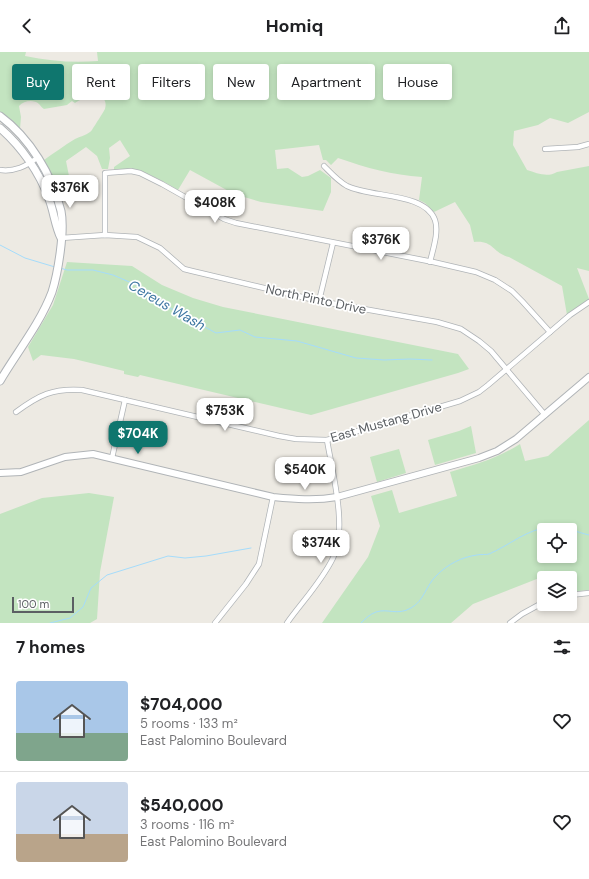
<!DOCTYPE html>
<meta charset="utf-8">
<style>
:root{--surface:#fff;--page:#f6f6f6;--text:#202124;--muted:#757577;--line:#e0e0e0;--accent:#0f766e}
body{margin:0;font-family:"DM Sans",sans-serif;background:var(--page);color:var(--text);height:100vh;display:flex;flex-direction:column;font-size:15px;white-space:nowrap}
*{box-sizing:border-box;margin:0}
p{font-size:13px;color:var(--muted)}
.icon{flex:none;width:22px;height:22px;fill:none;stroke:currentColor;stroke-width:2;stroke-linecap:round;stroke-linejoin:round}
.map{position:relative;height:571px;overflow:hidden}
.side{display:flex;flex-direction:column;background:var(--surface);flex:1}
.side>*{flex:none}
.hud{position:absolute;left:12px;top:12px;width:565px;height:36px;display:flex;gap:8px}
.buttons{position:absolute;left:537px;top:471px;display:grid;gap:8px}
.buttons a{display:grid;place-items:center;width:40px;height:40px;border-radius:4px;background:var(--surface);box-shadow:0 2px 6px #0003;font-size:20px}
.scale{position:absolute;left:12px;bottom:10px;width:62px;box-sizing:border-box;padding-left:4px;border:2px solid #5b5f63;border-top:0;font-size:11px;line-height:14px;white-space:nowrap;color:#5b5f63;-webkit-text-stroke:3px #fff;paint-order:stroke}
.price{position:absolute;translate:-50% -34px;padding:0 9px;border-radius:8px;background:#fff;color:#222;font-size:13px;line-height:26px;filter:drop-shadow(0 1px 2px #0008)}
.price::after{content:'';position:absolute;left:50%;top:24px;width:12px;height:9px;margin-left:-6px;background:inherit;clip-path:polygon(0 0,100% 0,50% 100%)}
.price.selected{background:var(--accent);color:#fff}
ul{padding:0;list-style:none}
li{display:flex;align-items:center;gap:12px;height:100px;padding:0 16px}
li+li{border-top:1px solid var(--line)}
li span{display:grid;place-items:center;flex:none;width:112px;height:80px;border-radius:4px;color:#555}
li>.icon{margin-inline-start:auto}
span .icon{width:48px;height:48px;fill:#fffc;stroke-width:1}
li b{font-size:17px}
h2{display:flex;justify-content:space-between;align-items:center;height:48px;padding:0 16px;font-size:17px}
.tag{padding:0 14px;border-radius:4px;background:var(--surface);box-shadow:0 2px 6px #0003;font-size:14px;line-height:36px}
.tag.selected{background:var(--accent);color:#fff}
header{display:flex;justify-content:space-between;align-items:center;height:52px;padding:0 16px;background:var(--surface);font-size:18px;font-weight:700}
.map>svg:first-child{display:block}
</style>
<header><svg class="icon" aria-label="back" viewBox="0 0 24 24"><path d="M15 5l-7 7 7 7"/></svg>Homiq<svg class="icon" aria-label="share" viewBox="0 0 24 24"><path d="M12 15V3M7 8l5-5 5 5M5 13v7h14v-7"/></svg></header>
<div class="map">
<svg width="589" height="571" viewBox="0 0 589 571">
<rect width="100%" height="100%" fill="#edeae3"/>
<g fill="#c3e4c0" fill-rule="evenodd">
<path d="M 0,0 L 26,0 L 25,4 C 50,9 73,11 98,9 L 97,0 L 589,0 L 589,60 L 568,71 L 550,66 L 538,73 L 514,79 L 513,93 L 527,118 C 537,121 547,126 557,120 L 589,114 L 589,219 L 577,216 L 589,247 L 567,263 L 562,234 L 509,205 C 492,201 494,188 474,190 L 470,173 L 455,150 L 434,160 L 425,151 L 419,148 L 422,125 C 392,123 367,116 338,106 L 331,113 L 326,108 L 323,108 L 319,93 L 275,98 L 277,117 L 288,116 L 302,125 L 308,124 L 320,118 L 331,126 L 331,140 L 323,159 L 261,150 L 234,142 L 190,118 L 178,138 C 156,125 140,115 114,118 L 114,115 L 130,104 L 120,88 L 109,96 L 110,106 L 108,117 L 102,117 L 97,104 L 86,95 L 66,109 L 71,134 L 58,138 L 50,119 L 44,108 C 54,101 65,93 75,87 C 81,84 88,83 92,78 C 94,75 104,59 105,57 C 110,38 84,44 75,51 L 72,49 L 67,53 L 44,57 C 42,56 41,54 39,52 C 33,47 24,49 19,54 L 21,65 L 20,77 L 0,61 Z"/>
<path d="M 67,210 L 132,214 L 162,233 L 193,246 L 223,255 L 458,302 L 469,317 L 458,321 L 311,363 L 140,323 L 138,325 L 124,322 L 124,319 L 74,307 L 41,303 L 33,309 L 28,295 L 53,253 Z"/>
<path d="M 589,368 L 589,538 L 570,540 L 570,526 L 548,526 L 547,523 L 473,552 L 451,571 L 322,571 L 368,505 L 380,474 L 371,444 L 392,438 L 399,461 L 457,444 L 450,420 C 477,412 496,407 520,392 L 525,409 L 548,404 ZM 544,478 L 570,478 L 570,504 L 544,504 Z"/>
<path d="M 471,374 L 476,401 L 435,413 L 428,388 L 459,379 Z"/>
<path d="M 399,397 L 406,421 L 377,430 L 370,405 Z"/>
<path d="M 89,441 L 114,445 L 100,520 L 97,567 L 90,571 L 0,571 L 0,462 L 42,446 Z"/>
</g>
<g fill="none" stroke-linecap="round" stroke-linejoin="round">
<g stroke="#a5dcfb" stroke-width="1">
<path d="M 0,193 L 25,206 L 55,215"/>
<path d="M 60,216 L 67,218 L 93,218 L 113,223 L 141,235 L 170,256 L 216,281 L 240,278 L 255,285 L 297,289 L 356,306 L 384,308 L 410,307 L 432,308"/>
<path d="M 50,571 L 70,566 L 83,555 L 91,536 L 107,523 L 168,504 L 185,506 L 206,504 L 251,496"/>
<path d="M 361,571 C 365,567 370,562 376,560 C 388,556 397,564 411,556 C 424,549 426,533 437,523 C 448,512 462,505 477,503 C 481,502 486,503 489,502 C 510,493 527,477 550,475 C 564,474 576,480 589,483"/>
</g>
<defs>
<g id="minor">
<path d="M 545,97 L 578,95 L 589,92"/>
<path d="M 324,114 C 331,121 338,129 347,134 C 371,146 425,140 435,168 C 439,180 433,197 430,210"/>
<path d="M 0,118 C 15,120 26,114 37,106"/>
<path d="M 105,183 L 105,121 L 131,119 L 140,121 L 162,132 L 224,167 L 236,171 L 433,210 L 476,220 L 495,228 L 512,239 L 522,249 L 550,280"/>
<path d="M 61,186 L 105,183 L 137,185 L 160,196 L 184,217 L 192,219 L 319,249 L 437,270 L 461,277 L 479,289 L 491,299 L 545,363"/>
<path d="M 319,249 L 333,191"/>
<path d="M 16,360 C 39,343 53,336 82,338 L 279,384 L 296,387 L 327,388 L 460,349 L 479,340 L 488,333 L 570,263 L 589,250"/>
<path d="M 112,406 L 125,348"/>
<path d="M 570,543 L 589,541"/>
<path d="M 215,571 L 246,532 L 259,512 L 273,445"/>
<path d="M 287,571 C 302,550 322,529 333,506 C 348,477 332,419 327,388"/>
<path d="M 510,571 L 522,562 L 544,550"/>
</g>
<path id="tertiary" d="M 0,421 L 21,420 L 65,405 L 93,402 L 273,445 C 294,447 315,449 337,445 L 479,406 L 497,399 L 516,387 L 589,325"/>
<g id="secondary">
<path d="M 0,64 C 30,86 52,123 61,159 C 65,179 58,221 52,240 C 40,272 17,300 0,329"/>
<path d="M 0,76 C 21,94 40,121 49,147 C 54,160 55,174 61,186"/>
</g>
</defs>
<use href="#minor" stroke="#b0b4b7" stroke-width="6"/>
<use href="#tertiary" stroke="#b0b4b7" stroke-width="8"/>
<use href="#secondary" stroke="#afb3b7" stroke-width="9"/>
<use href="#minor" stroke="#fff" stroke-width="4.5"/>
<use href="#tertiary" stroke="#fff" stroke-width="6"/>
<use href="#secondary" stroke="#fff" stroke-width="7"/>
</g>
<g text-anchor="middle" dominant-baseline="central" stroke-width="3.5" stroke-linejoin="round" paint-order="stroke">
<g font-size="13" fill="#5b5f63" stroke="#fff">
<text transform="translate(316 247) rotate(12)">North Pinto Drive</text>
<text transform="translate(386 370) rotate(-16)">East Mustang Drive</text>
</g>
<g font-size="14" font-style="italic" fill="#4078a3" stroke="#fff">
<text transform="translate(167 253) rotate(30)">Cereus Wash</text>
</g>
</g>
</svg>
<div class="buttons">
<a><svg class="icon" aria-label="locate" viewBox="0 0 24 24"><circle cx="12" cy="12" r="6"/><path d="M12 2v4M12 18v4M2 12h4M18 12h4"/></svg></a>
<a><svg class="icon" aria-label="layers" viewBox="0 0 24 24"><path d="M12 4l9 5-9 5-9-5zM3 14l9 5 9-5"/></svg></a>
</div>
<div class="scale">100 m</div>
<b class="price" style="left:70px;top:157px">$376K</b>
<b class="price" style="left:215px;top:172px">$408K</b>
<b class="price" style="left:381px;top:209px">$376K</b>
<b class="price" style="left:225px;top:380px">$753K</b>
<b class="price selected" style="left:138px;top:403px">$704K</b>
<b class="price" style="left:305px;top:439px">$540K</b>
<b class="price" style="left:321px;top:512px">$374K</b>
<div class="hud">
<a class="tag selected">Buy</a>
<a class="tag">Rent</a>
<a class="tag">Filters</a>
<a class="tag">New</a>
<a class="tag">Apartment</a>
<a class="tag">House</a>
</div>
</div>
<section class="side">
<h2>7 homes<svg class="icon" aria-label="filters" viewBox="0 0 24 24"><path d="M4 7h16M4 17h16"/><circle cx="9" cy="7" r="2"/><circle cx="15" cy="17" r="2"/></svg></h2>
<ul>
<li><span style="background:linear-gradient(#a9c7e8 65%,#7fa58c 0)"><svg class="icon" aria-label="home" viewBox="0 0 24 24"><path d="M3 11l9-7 9 7M6 9v11h12V9"/></svg></span><div><b>$704,000</b><p>5 rooms · 133 m²</p><p>East Palomino Boulevard</p></div><svg class="icon" aria-label="heart" viewBox="0 0 24 24"><path d="M12 20l-8-8c-3-5 5-10 8-4 3-6 11-1 8 4z"/></svg></li>
<li><span style="background:linear-gradient(#c9d6e8 65%,#b9a48a 0)"><svg class="icon" aria-label="home" viewBox="0 0 24 24"><path d="M3 11l9-7 9 7M6 9v11h12V9"/></svg></span><div><b>$540,000</b><p>3 rooms · 116 m²</p><p>East Palomino Boulevard</p></div><svg class="icon" aria-label="heart" viewBox="0 0 24 24"><path d="M12 20l-8-8c-3-5 5-10 8-4 3-6 11-1 8 4z"/></svg></li>
</ul>
</section>
